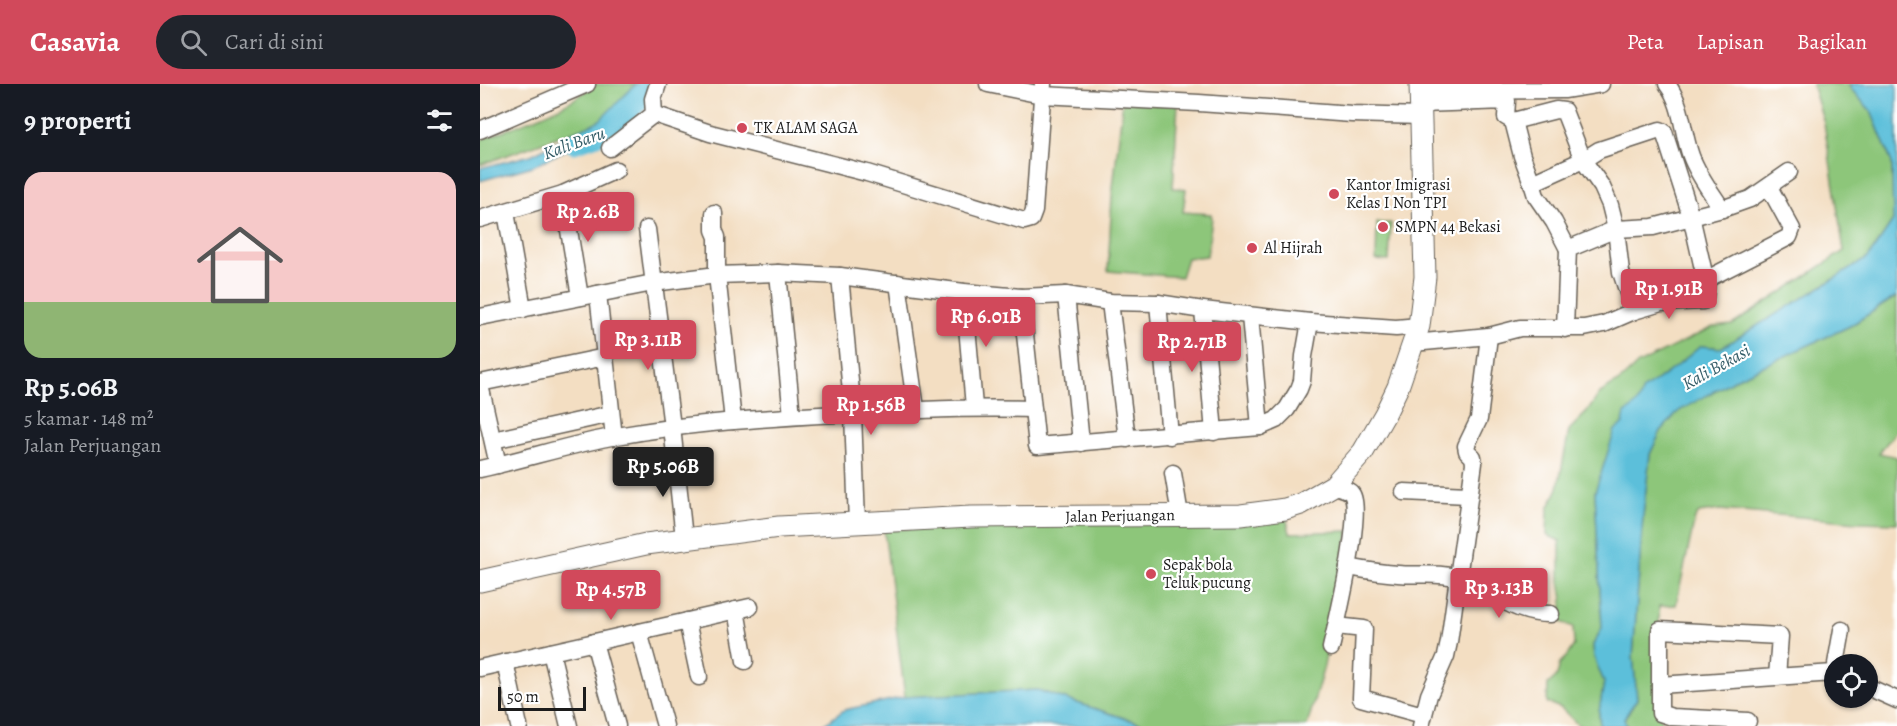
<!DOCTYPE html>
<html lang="id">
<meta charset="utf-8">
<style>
:root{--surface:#171b24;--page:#20242c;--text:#f1f3f6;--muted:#9ea1a6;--accent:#d1495b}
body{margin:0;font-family:Alegreya,serif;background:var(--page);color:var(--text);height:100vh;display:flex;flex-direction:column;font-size:22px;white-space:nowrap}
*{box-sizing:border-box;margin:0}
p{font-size:20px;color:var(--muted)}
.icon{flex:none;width:33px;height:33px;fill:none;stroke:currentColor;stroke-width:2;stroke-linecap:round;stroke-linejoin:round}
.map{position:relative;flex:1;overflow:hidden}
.details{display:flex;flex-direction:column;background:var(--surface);width:480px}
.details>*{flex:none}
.buttons{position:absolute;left:1344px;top:570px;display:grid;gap:12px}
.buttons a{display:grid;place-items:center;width:54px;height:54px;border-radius:50%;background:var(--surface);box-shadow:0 2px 4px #0004;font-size:30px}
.scale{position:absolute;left:18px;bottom:15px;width:88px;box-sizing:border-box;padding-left:6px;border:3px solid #1c1c1c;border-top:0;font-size:16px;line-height:21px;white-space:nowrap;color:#1c1c1c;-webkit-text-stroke:4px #fff;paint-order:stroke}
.price{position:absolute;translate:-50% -51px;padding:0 14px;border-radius:6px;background:var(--accent);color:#fff;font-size:20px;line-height:39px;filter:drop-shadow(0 2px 3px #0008)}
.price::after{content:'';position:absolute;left:50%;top:36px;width:18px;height:14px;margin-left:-9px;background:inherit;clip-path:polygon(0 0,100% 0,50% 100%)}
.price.current{background:#222;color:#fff}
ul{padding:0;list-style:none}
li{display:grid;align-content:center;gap:12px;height:318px;padding:0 24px}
li span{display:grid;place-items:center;height:186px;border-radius:18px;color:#555}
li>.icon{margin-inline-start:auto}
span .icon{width:108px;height:108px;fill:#fffc;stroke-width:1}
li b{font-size:26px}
h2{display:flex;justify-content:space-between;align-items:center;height:72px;padding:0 24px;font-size:26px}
header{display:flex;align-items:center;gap:36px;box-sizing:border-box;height:84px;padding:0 30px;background:var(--accent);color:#fff}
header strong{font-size:28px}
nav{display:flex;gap:33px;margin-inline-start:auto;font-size:21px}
.search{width:420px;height:54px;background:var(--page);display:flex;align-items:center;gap:15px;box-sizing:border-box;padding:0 21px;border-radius:33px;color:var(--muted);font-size:22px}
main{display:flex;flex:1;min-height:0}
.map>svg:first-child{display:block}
</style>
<header>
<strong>Casavia</strong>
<div class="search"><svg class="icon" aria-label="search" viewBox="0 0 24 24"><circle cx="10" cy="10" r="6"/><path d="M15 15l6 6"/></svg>Cari di sini</div>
<nav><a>Peta</a><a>Lapisan</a><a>Bagikan</a></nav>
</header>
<main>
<section class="details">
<h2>9 properti<svg class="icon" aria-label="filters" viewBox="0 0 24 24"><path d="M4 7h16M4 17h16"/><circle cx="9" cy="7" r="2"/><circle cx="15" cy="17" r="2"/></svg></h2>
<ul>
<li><span style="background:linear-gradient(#f6c9c9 70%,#8fb573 0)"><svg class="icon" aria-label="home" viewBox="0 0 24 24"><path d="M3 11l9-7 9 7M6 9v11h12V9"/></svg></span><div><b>Rp 5.06B</b><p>5 kamar · 148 m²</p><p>Jalan Perjuangan</p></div></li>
</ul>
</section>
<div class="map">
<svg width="1417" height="642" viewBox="0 0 1417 642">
<rect width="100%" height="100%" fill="#fff"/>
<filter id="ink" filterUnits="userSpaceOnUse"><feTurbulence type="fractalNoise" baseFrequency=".0167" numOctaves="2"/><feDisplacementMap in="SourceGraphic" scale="12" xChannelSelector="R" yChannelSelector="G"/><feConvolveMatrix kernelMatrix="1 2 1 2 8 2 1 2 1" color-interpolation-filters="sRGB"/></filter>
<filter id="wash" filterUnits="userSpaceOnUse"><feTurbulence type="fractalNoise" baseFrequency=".008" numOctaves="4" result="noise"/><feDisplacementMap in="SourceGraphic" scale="24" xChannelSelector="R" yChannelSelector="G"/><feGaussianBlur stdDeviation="1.35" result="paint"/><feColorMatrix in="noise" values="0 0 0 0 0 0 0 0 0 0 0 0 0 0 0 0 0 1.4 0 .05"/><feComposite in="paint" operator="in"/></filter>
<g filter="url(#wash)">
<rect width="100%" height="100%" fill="#f3dec2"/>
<g fill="#8dc67a" stroke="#54714b" stroke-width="1.5">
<path d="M 114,0 L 158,0 L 119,38 L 0,81 L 0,56 C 30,44 94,22 114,0 Z"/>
<path d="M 1332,0 L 1370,0 L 1370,4 L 1391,27 L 1412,79 L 1413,137 L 1388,174 L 1241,264 L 1221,262 C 1202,277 1184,294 1163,305 L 1160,316 L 1143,340 L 1115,408 L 1122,544 L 1113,561 L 1114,573 L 1124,598 L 1119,628 L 1120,642 L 1099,642 L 1081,624 L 1067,619 L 1068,600 L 1077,592 L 1080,579 L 1087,572 L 1094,561 L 1093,543 L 1079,537 L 1083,516 L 1080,497 L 1080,457 L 1067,451 L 1068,425 L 1078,404 L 1089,346 L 1107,328 L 1120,309 L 1141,296 L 1158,280 L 1233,243 L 1252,241 L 1364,167 L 1344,39 Z"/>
<path d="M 643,16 L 698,19 L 693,104 L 706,105 L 703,128 L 731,130 L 732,134 L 727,172 L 707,174 L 701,193 L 628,187 L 632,112 Z"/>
<path d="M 897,139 L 911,139 L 909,177 L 896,176 Z"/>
<path d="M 1417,212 L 1417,346 L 1399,369 L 1417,373 L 1417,439 L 1377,438 L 1240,426 L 1219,429 L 1215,434 L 1196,521 L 1179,522 L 1181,642 L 1147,642 L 1144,635 L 1157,615 L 1153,572 L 1163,432 L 1170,370 L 1181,347 L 1198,327 L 1257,294 L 1370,242 Z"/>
<path d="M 805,428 L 810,449 L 869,447 L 844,582 L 827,642 L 669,642 L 557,606 L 425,613 L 404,446 Z"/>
</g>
<g fill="#5bbfda" stroke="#3c6e7b" stroke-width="1.5">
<path d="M 156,0 L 168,0 L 151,21 L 121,49 L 53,82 L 0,97 L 0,84 L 51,71 L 120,36 Z"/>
<path d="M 1370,0 L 1417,0 L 1417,212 L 1370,242 L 1257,294 L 1199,327 L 1181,347 L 1170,370 L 1163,432 L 1153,572 L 1157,615 L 1144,634 L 1147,642 L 1120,642 L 1119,628 L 1124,598 L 1114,573 L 1113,561 L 1122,544 L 1115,408 L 1135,346 L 1143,340 L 1145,329 C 1156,323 1160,316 1163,305 C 1184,294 1202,277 1221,262 L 1241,264 L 1388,174 L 1413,137 L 1412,79 L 1391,27 L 1370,4 Z"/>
<path d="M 557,606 L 669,642 L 342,642 L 364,626 L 425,613 Z"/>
</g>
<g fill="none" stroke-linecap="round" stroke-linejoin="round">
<path stroke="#5bbfda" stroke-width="21" d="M 94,59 L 131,46 L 166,9 L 170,0"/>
</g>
</g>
<g filter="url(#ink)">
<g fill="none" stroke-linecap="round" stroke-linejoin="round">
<defs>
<g id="minor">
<path d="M 508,0 L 562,11 L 719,19 L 872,30 L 941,32"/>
<path d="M 1187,0 C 1203,21 1202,48 1211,72 C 1218,91 1231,108 1242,125"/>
<path d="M 940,7 L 1084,6 L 1121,0"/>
<path d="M 941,20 L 1027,17 L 1026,33 L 1033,37 L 1076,26 L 1084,27 L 1103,76 L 1122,103 L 1130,121 L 1136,145 L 1141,188 L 1154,227"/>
<path d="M 174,30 L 230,49 L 387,89 L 544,137 L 551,135 L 554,127 L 563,0"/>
<path d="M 1033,37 L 1042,72 L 1052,99"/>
<path d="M 0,46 L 107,0"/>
<path d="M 130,64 L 174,30 L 173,15 L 178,0"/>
<path d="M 83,110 L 100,213"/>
<path d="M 26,128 L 43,225"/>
<path d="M 234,129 L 234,146 L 237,153 L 237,191 L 253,337"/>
<path d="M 0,135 L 83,110 L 136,86"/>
<path d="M 167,145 L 192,343 L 204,454"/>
<path d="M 1088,165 L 1074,138 L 1056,112 L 1052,99 L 1103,76 L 1119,66 L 1180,46 L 1184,48 L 1211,132 L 1226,198"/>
<path d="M 298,189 L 312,332"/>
<path d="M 360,192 L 373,329 L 377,439"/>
<path d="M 418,199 L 436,325"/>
<path d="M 484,208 L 494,323"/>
<path d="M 118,210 L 134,353"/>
<path d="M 586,211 L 601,359"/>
<path d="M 541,213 L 557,362 L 780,343 L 796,336 L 807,325 L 819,305 L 822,297 L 824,272 L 830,238"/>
<path d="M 630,218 L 647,355"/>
<path d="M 678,219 L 690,352"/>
<path d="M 723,226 L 734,348"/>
<path d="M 770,232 L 780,343"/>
<path d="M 0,233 L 173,199 L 237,191 L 298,189 L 360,192 L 484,208 L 541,213 L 586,211 L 630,218 L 678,219 L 723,226 L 830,238 L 916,244 L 939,242"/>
<path d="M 1085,245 L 1088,165 L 1136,145 L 1173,143 L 1242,125 L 1270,115 L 1309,88"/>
<path d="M 933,259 L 1009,252 L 1040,244 L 1104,244 L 1124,240 L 1154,227 L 1181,219 L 1223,217 C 1228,209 1224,202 1229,194 L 1309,153 L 1312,145 L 1289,103"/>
<path d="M 0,299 L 125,273"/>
<path d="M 0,301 L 18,381"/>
<path d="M 13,356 L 131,330"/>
<path d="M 0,385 C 46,375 91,360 137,352 C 210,339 284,334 358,330 C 423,326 488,323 553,325"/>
<path d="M 693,389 L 700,431"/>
<path d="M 924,408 L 988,411"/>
<path d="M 868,483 C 884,486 901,489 918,490 C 938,492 959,488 978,494 C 1011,505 1033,531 1071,530"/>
<path d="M 256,526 L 265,577"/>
<path d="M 207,537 L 219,593"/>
<path d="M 856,542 L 884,545 L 881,614 L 943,631"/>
<path d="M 159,548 L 185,642"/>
<path d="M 114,558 L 137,642"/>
<path d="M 851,564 C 856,542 885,422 871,409 C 868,405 859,404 854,401"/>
<path d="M 71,568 L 89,642"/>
<path d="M 25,578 L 39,642"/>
<path d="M 1356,580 L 1362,546"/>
<path d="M 0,584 L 270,523"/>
<path d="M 1297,593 L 1300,552 L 1180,546 L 1180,601 L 1354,589"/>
<path d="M 1180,601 L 1180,629 L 1192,633 L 1268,637"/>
<path d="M 1388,603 L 1417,616"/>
<path d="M 941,642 L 949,611 L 966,572 L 969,558 L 994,379 L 993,373 L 987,367 L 986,362 L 999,335 L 1009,252"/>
</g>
<path id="major" d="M 0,497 L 166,460 L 299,443 L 491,433 L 761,431 L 805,425 L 821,420 L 854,401 L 883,368 L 905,330 L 918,303 L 939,242 L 945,193 L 940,0"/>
</defs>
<use href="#minor" stroke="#676056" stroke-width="19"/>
<use href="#major" stroke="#676056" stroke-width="23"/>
<use href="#minor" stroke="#fff" stroke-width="16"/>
<use href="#major" stroke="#fff" stroke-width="21"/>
</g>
</g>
<g fill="#d1495b" stroke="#fff" stroke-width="2">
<circle cx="262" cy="44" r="6"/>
<circle cx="854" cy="110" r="6"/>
<circle cx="903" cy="143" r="6"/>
<circle cx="772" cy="164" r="6"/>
<circle cx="671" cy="490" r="6"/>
</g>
<g text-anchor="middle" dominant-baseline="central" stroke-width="4.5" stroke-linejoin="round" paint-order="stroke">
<g font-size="16" fill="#1c1c1c" stroke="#fff" text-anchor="start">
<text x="274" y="44">TK ALAM SAGA</text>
<text x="866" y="101">Kantor Imigrasi<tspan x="866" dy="18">Kelas I Non TPI</tspan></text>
<text x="915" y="143">SMPN 44 Bekasi</text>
<text x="784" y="164">Al Hijrah</text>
<text x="683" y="481">Sepak bola<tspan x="683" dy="18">Teluk pucung</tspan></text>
</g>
<g font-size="16" fill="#1c1c1c" stroke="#fff">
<text transform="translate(640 432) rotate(-1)">Jalan Perjuangan</text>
</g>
<g font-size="18" font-style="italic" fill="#355d68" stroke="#fff">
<text transform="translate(94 59) rotate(-20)">Kali Baru</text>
<text transform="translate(1236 283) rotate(-29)">Kali Bekasi</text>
</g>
</g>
</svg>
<div class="buttons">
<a><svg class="icon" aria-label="locate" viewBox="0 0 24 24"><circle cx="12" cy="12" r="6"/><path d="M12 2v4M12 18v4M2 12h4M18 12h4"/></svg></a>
</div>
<div class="scale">50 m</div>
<b class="price" style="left:108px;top:159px">Rp 2.6B</b>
<b class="price" style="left:1189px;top:236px">Rp 1.91B</b>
<b class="price" style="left:506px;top:264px">Rp 6.01B</b>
<b class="price" style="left:168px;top:287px">Rp 3.11B</b>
<b class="price" style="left:712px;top:289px">Rp 2.71B</b>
<b class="price" style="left:391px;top:352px">Rp 1.56B</b>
<b class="price current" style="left:183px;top:414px">Rp 5.06B</b>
<b class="price" style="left:1019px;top:535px">Rp 3.13B</b>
<b class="price" style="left:131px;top:537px">Rp 4.57B</b>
</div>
</main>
